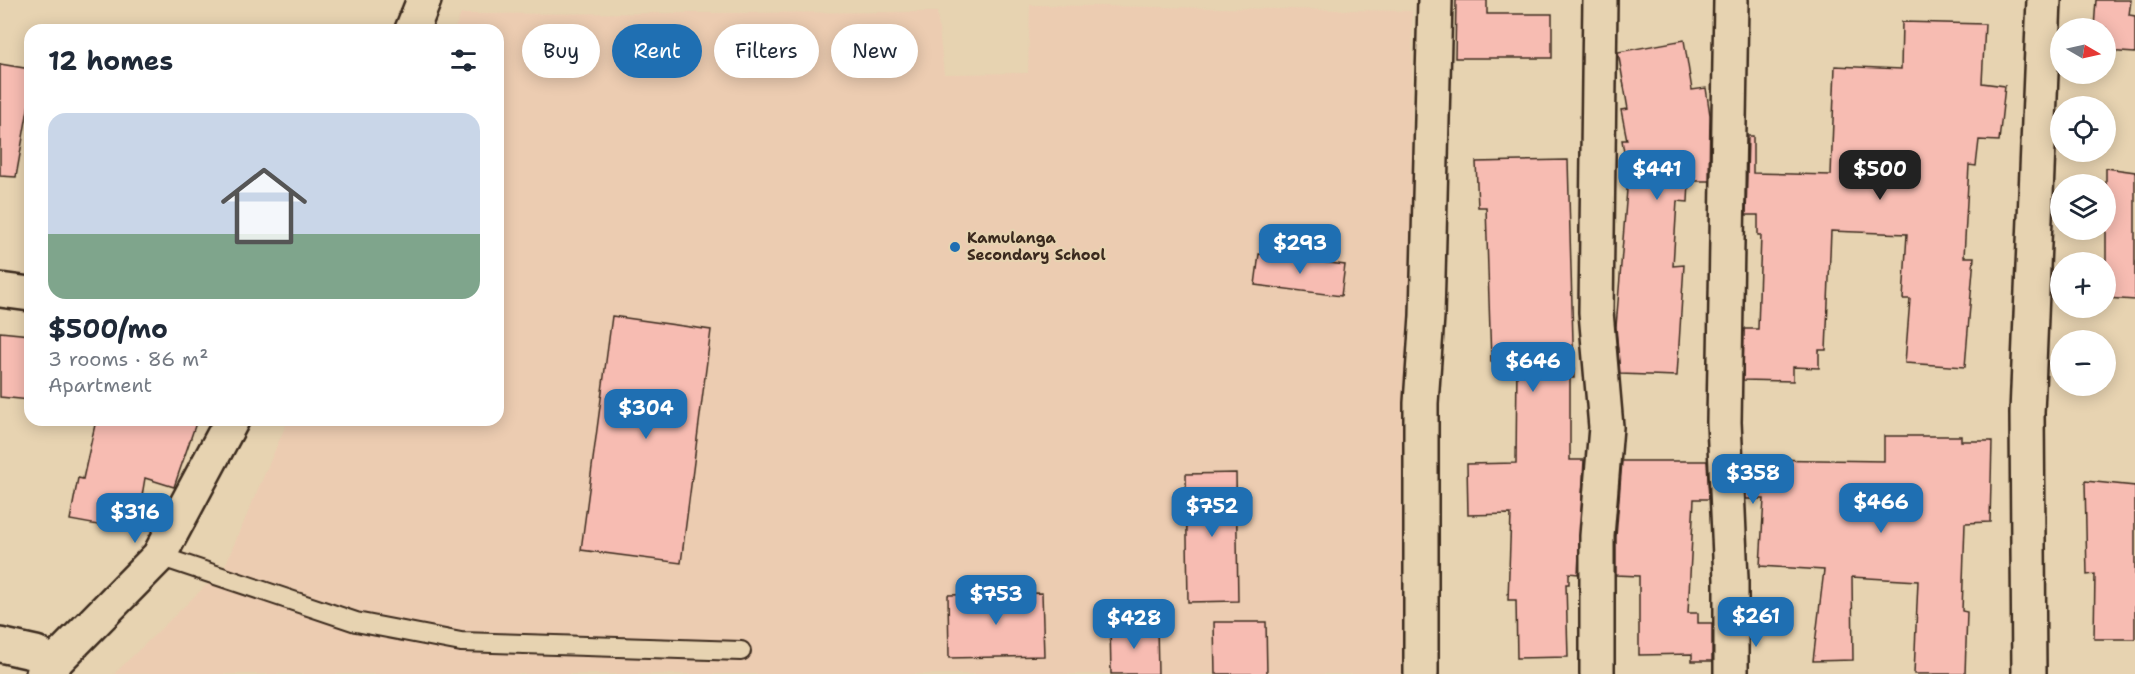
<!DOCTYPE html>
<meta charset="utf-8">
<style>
:root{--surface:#fff;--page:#f6f6f7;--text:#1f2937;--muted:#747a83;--line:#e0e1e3;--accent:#1f6fb2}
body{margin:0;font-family:"Shantell Sans",sans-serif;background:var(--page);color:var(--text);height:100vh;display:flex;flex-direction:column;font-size:22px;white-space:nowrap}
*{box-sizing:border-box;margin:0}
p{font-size:20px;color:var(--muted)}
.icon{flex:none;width:33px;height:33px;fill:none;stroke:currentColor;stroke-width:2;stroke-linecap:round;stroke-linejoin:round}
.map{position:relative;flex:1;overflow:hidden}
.details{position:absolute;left:24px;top:24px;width:480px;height:402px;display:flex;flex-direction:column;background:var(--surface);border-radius:18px;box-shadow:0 3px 15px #0003}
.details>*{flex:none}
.top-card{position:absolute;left:522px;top:24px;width:570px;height:54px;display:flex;gap:12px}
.needle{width:39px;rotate:99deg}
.fabs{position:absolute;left:2050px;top:18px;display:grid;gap:12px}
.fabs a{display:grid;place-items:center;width:66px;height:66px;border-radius:50%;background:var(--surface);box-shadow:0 3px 15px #0003;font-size:30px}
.price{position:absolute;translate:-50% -51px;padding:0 14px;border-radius:12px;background:var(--accent);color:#fff;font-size:20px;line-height:39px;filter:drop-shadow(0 2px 3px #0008)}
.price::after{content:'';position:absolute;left:50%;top:36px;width:18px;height:14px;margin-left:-9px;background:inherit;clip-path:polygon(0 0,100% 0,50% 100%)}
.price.active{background:#222;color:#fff}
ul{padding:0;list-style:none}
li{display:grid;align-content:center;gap:12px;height:318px;padding:0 24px}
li+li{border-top:2px solid var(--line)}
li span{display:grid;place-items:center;height:186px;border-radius:18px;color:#555}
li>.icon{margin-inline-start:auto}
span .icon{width:108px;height:108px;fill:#fffc;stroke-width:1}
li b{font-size:26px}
h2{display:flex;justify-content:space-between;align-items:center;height:72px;padding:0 24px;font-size:26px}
.pill{padding:0 21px;border-radius:27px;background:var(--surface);box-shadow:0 3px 15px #0003;font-size:21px;line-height:54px}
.pill.active{background:var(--accent);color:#fff}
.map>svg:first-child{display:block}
</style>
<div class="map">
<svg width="2135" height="674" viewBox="0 0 2135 674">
<rect width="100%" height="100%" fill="#e7d3b1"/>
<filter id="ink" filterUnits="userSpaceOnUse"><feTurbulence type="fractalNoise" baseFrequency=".0167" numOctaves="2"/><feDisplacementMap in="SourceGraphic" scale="12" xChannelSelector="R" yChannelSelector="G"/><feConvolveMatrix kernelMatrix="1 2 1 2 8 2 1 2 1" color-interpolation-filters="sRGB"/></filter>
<g filter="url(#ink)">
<path fill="#ecccb1" d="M 1030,5 L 1412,11 L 1412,674 L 114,674 L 224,568 L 288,420 L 498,420 L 498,30 L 454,30 L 461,14 L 937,12 L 944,74 L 1028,73 Z"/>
<g fill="#f7bcb2" stroke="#3b2a1e" stroke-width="1.5">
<path d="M 1456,0 L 1487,0 L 1487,14 L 1552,14 L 1552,58 L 1455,58 Z"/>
<path d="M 2096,0 L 2131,0 L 2129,15 L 2135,16 L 2135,53 L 2106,51 L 2106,28 L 2094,28 Z"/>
<path d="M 1902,22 L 1985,24 L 1982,83 L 2005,86 L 1999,141 L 1979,140 L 1976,166 L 1969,165 L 1964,257 L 1974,257 L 1965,367 L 1905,363 L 1910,299 L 1903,299 L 1907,234 L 1831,231 L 1826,350 L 1819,350 L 1819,368 L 1793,367 L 1793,381 L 1743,380 L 1744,329 L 1758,329 L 1761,235 L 1758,235 L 1758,215 L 1746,215 L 1748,136 L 1753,136 L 1753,173 L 1831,175 L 1835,66 L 1901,69 Z"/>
<path d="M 1684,40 L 1692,90 L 1706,88 L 1710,115 L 1709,181 L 1689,181 L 1688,202 L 1677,201 L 1673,266 L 1684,265 L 1677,376 L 1620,374 L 1616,327 L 1628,177 L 1622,140 L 1627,140 L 1621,110 L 1628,109 L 1618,52 Z"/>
<path d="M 0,64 L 30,69 L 30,98 L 16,177 L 0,176 Z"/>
<path d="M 1568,160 L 1574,378 L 1570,378 L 1570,460 L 1584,460 L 1578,574 L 1569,573 L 1569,584 L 1566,584 L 1568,657 L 1517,658 L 1516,600 L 1508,600 L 1511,514 L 1468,515 L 1467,464 L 1516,463 L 1517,362 L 1491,362 L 1486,207 L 1478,207 L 1476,162 Z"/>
<path d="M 2106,168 L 2135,172 L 2135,300 L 2106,298 Z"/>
<path d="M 1259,254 L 1345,265 L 1341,296 L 1255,285 Z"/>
<path d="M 612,316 L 711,330 L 681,563 L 581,550 Z"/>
<path d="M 0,332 L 30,335 L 30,400 L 0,397 Z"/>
<path d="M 96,420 L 197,420 L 174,487 L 145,478 L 136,532 L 70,520 L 78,478 L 83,479 Z"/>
<path d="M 1884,436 L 1961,436 L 1961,441 L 1992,441 L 1990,522 L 1965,523 L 1962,611 L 1967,612 L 1965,674 L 1914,674 L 1918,581 L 1852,577 L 1853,660 L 1813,661 L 1824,570 L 1760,566 L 1764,499 L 1746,499 L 1745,462 L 1759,462 L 1759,459 L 1884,461 Z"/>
<path d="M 1622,461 L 1707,461 L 1709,499 L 1694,499 L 1688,613 L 1698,613 L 1698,623 L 1712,623 L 1712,661 L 1692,661 L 1692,654 L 1639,655 L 1639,576 L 1616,575 L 1616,537 Z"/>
<path d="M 1236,473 L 1238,601 L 1188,602 L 1186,474 Z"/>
<path d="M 2085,481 L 2135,486 L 2135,639 L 2094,639 L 2095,574 L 2087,575 Z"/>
<path d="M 1042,593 L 1044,656 L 949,658 L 948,595 Z"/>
<path d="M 1214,622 L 1266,622 L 1267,674 L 1215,674 Z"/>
<path d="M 1110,625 L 1157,625 L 1158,674 L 1111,674 Z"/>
</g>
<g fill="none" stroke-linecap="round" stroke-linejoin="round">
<defs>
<path id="lane" d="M 159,556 L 356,622 L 461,642 L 741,651"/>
<g id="street">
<path d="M 1731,0 L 1724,422 L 1731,579 L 1731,674"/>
<path d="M 412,30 L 424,0"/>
<path d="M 0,290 L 30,294"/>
<path d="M 0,645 L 36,653 L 54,665"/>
<path d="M 43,674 L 159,556 L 232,420"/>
<path d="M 1421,674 L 1421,403 L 1427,316 L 1435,0"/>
<path d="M 1597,674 L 1597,536 L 1606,427 L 1596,312 L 1600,0"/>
<path d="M 2029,674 L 2027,413 L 2044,0"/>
</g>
</defs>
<use href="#lane" stroke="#3b2a1e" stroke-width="22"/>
<use href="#street" stroke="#3b2a1e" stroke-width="38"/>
<use href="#lane" stroke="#e7d3b1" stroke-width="18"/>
<use href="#street" stroke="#e7d3b1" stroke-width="33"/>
</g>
</g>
<circle fill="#1f6fb2" stroke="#e7d3b1" stroke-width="2" cx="955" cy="247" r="6"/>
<g text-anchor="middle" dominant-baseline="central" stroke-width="4.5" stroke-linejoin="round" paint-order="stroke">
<g font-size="15" font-weight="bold" fill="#3b2a1e" stroke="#e7d3b1" text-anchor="start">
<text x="967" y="238">Kamulanga<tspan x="967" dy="17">Secondary School</tspan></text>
</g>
</g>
</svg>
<div class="fabs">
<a><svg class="needle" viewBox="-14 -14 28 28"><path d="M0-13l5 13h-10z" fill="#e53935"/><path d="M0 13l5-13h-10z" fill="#747a83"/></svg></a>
<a><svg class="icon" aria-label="locate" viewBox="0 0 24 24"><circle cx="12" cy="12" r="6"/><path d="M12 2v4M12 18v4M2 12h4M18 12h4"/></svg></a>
<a><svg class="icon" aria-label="layers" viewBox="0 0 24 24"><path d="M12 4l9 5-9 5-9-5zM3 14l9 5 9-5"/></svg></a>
<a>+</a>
<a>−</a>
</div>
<b class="price" style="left:1657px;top:201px">$441</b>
<b class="price active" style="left:1880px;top:201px">$500</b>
<b class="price" style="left:1300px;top:275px">$293</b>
<b class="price" style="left:1533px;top:393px">$646</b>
<b class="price" style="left:646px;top:440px">$304</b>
<b class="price" style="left:1753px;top:505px">$358</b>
<b class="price" style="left:1881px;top:534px">$466</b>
<b class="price" style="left:1212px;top:538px">$752</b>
<b class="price" style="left:135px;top:544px">$316</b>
<b class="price" style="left:996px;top:626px">$753</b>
<b class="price" style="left:1756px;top:648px">$261</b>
<b class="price" style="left:1134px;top:650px">$428</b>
<div class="top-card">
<a class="pill">Buy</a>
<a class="pill active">Rent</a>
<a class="pill">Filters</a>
<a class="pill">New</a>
</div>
<section class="details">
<h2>12 homes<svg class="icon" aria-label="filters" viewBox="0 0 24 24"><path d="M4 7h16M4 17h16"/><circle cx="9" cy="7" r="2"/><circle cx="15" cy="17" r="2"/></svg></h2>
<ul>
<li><span style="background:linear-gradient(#c9d6e8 65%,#7fa58c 0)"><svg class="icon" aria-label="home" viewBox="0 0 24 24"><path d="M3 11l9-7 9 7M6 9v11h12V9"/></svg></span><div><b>$500/mo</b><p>3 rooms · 86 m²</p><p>Apartment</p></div></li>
</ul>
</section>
</div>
